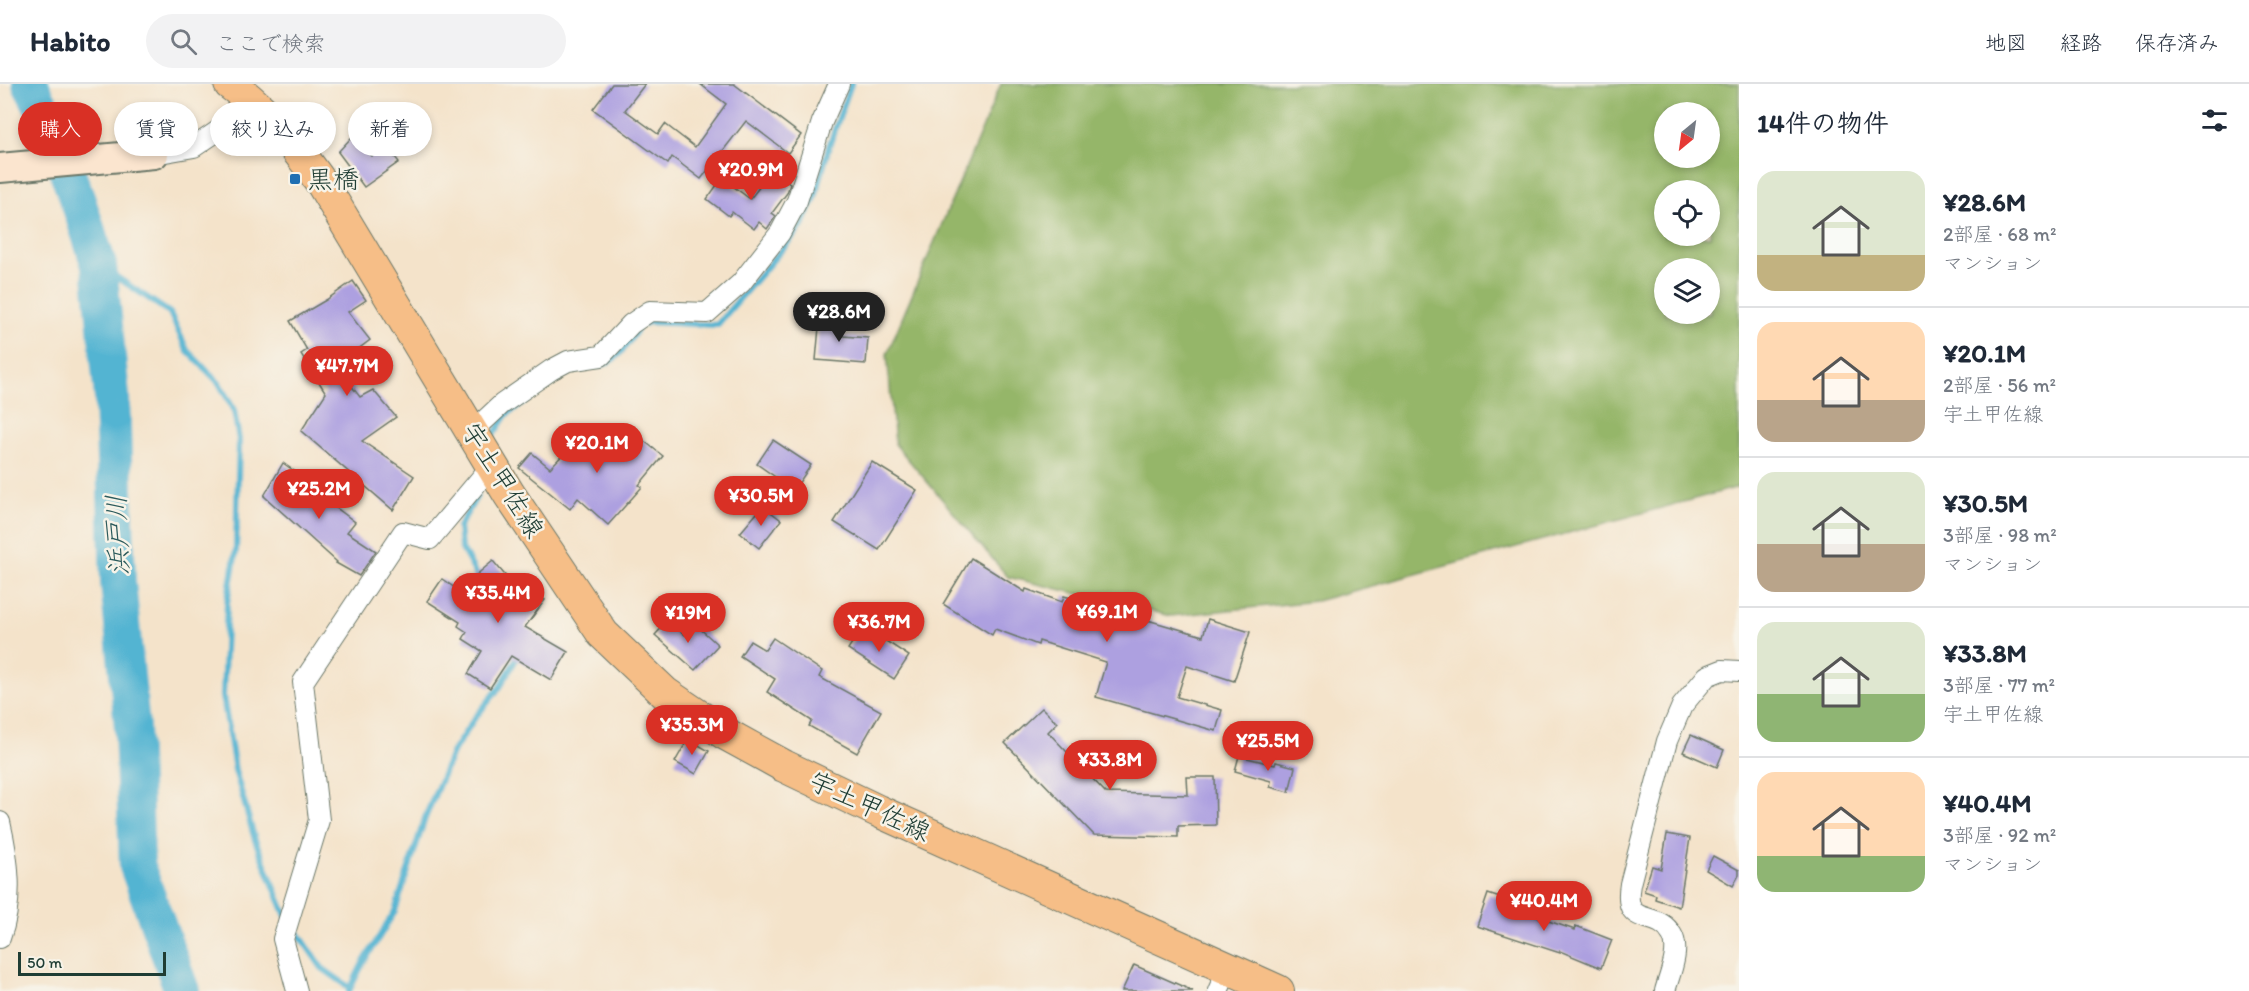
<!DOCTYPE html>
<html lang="ja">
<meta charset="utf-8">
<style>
:root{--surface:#fff;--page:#f2f2f3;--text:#1f2937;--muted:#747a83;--line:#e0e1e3;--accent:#d93025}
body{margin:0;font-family:Itim,"Klee One",sans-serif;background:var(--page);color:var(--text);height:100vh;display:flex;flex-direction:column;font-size:22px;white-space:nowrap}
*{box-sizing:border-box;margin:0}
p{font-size:20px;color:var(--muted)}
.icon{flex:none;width:33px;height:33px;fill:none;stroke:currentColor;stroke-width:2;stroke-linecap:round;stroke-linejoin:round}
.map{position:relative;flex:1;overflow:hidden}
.drawer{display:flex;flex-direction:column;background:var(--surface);width:510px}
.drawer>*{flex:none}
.banner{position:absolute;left:18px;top:18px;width:570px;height:54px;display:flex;gap:12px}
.needle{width:39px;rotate:209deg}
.buttons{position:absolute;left:1654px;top:18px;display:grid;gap:12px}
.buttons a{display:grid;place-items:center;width:66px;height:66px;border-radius:50%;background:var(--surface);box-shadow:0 3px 9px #0003;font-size:30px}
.scale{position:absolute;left:18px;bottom:15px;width:148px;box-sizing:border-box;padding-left:6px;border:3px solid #1f3d34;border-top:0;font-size:16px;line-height:21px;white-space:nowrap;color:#1f3d34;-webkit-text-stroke:4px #f7f3e8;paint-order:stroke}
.price{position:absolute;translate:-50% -51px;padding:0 14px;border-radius:21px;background:var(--accent);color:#fff;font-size:20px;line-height:39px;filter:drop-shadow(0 2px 3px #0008)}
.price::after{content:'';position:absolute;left:50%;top:36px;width:18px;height:14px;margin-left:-9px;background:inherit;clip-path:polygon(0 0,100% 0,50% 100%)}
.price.active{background:#222;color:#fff}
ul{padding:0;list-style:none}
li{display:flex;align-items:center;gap:18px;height:150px;padding:0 18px}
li+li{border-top:2px solid var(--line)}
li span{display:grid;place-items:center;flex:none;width:168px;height:120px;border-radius:18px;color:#555}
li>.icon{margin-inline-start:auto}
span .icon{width:72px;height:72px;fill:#fffc;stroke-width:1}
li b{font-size:26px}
h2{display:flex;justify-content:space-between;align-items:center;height:72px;padding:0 18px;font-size:26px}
.tag{padding:0 21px;border-radius:27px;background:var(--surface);box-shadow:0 3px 9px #0003;font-size:21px;line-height:54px}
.tag.active{background:var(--accent);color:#fff}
header{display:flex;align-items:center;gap:36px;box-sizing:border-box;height:84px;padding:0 30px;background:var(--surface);border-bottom:2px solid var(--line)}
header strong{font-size:28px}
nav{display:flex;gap:33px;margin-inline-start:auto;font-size:21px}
.search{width:420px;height:54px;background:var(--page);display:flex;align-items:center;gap:15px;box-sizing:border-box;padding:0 21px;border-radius:33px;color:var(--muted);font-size:22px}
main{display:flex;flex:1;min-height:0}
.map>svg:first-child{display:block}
</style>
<header>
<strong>Habito</strong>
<div class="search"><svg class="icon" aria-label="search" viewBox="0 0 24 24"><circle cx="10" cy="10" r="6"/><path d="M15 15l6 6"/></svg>ここで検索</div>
<nav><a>地図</a><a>経路</a><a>保存済み</a></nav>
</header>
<main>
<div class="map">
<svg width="1739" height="907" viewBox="0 0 1739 907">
<rect width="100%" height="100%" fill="#f7f3e8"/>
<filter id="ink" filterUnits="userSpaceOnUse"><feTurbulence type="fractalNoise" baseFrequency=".0167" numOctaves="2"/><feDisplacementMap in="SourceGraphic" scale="12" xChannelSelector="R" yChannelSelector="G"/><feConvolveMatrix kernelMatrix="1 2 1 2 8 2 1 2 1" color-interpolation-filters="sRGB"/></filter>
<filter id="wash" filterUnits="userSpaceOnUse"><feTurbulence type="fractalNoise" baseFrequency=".008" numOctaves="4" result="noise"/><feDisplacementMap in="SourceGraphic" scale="24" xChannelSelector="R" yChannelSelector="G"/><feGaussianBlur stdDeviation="1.35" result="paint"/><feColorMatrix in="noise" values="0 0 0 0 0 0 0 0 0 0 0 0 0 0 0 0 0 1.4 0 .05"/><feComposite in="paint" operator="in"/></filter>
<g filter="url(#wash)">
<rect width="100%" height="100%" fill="#f4e3ca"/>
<path fill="#95b669" stroke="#5a7a4e" stroke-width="1.5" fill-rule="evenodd" d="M 1001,0 L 1739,0 L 1739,403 L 1316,517 L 1171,532 L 1008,493 L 895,360 L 887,270 ZM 1665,28 L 1710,28 L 1710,74 L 1665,74 ZM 1665,106 L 1710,106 L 1710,152 L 1665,152 ZM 1665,184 L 1710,184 L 1710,230 L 1665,230 Z"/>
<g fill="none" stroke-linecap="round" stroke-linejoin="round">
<g stroke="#53b4d2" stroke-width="6">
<path d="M 99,181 L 170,229 L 187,266 L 219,299 L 234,326 L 239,356 L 236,467 L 227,519 L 223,612 L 235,686 L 255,756 L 286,832"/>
<path d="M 645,240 L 647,238 L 717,241 L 802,142 L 814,117 L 829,62 L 851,0"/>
<path d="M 597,282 C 617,279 626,261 637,246"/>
<path d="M 490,359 L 492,353 L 506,331 L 567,287 L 584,284"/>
<path d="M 477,412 L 459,443 L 461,463 L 480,497"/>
<path d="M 292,840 L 322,884 L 349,903"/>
<path d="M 349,907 L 362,881 L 395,827 L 425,734 L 452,669 L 474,635 L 500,603 L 519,570"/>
</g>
<path stroke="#53b4d2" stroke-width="36" d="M 30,0 L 43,25 L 78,117 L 99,181 L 112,313 L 118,498 L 132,643 L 137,782 L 182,907"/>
</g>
<g id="blocks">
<g fill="#ada0e0">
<path d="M 612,0 L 645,0 L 625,26 L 658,50 L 665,40 L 695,63 L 726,20 L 700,0 L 734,0 L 801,51 L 788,69 L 746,37 L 701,95 L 672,73 L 668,80 L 593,25 Z"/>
<path d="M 351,54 L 372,72 L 385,61 L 399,78 L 364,103 L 338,68 Z"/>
<path d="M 772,87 L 790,100 L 787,109 L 772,129 L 776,132 L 767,145 L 759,138 L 754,145 L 732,128 L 729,132 L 707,115 L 722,94 L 750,115 Z"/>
<path d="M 353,197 L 366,216 L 348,228 L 370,256 L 336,282 L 360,313 L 373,306 L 396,333 L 362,357 L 414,392 L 393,426 L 301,347 L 326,309 L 301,270 L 307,266 L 290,237 L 326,216 Z"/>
<path d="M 820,232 L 844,234 L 843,252 L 868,254 L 866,280 L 816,276 Z"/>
<path d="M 628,344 L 663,372 L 639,401 L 642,403 L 608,441 L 578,414 L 570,425 L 519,384 L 532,369 L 550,384 L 584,349 L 606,370 Z"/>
<path d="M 773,356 L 811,381 L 794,406 L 757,380 Z"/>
<path d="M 872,378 L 917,406 L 879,466 L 834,438 Z"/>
<path d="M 283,379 L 318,404 L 315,408 L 355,438 L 347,448 L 376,467 L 359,492 L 336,479 L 337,478 L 264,412 Z"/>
<path d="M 763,422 L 781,436 L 759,464 L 740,449 Z"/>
<path d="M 971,474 L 1025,508 L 1026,505 L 1062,518 L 1064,512 L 1203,552 L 1208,535 L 1250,548 L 1234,597 L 1187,582 L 1177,613 L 1222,626 L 1216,647 L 1096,613 L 1106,578 L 1039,557 L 1038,561 L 995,545 L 992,551 L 943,520 Z"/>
<path d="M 493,477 L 520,509 L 525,502 L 545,516 L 525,543 L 568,568 L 551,596 L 511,572 L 490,604 L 468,590 L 482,567 L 463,555 L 467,548 L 458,542 L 460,538 L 427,517 L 442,495 L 458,506 Z"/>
<path d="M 668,537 L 685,551 L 695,540 L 718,561 L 695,586 L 655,551 Z"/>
<path d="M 863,542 L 909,572 L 894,595 L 848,565 Z"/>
<path d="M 773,554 L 822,587 L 819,593 L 881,627 L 857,669 L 809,642 L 812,637 L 767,608 L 775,595 L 740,572 L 750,557 L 765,566 Z"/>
<path d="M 1042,624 L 1057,639 L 1048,648 L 1106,709 L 1188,711 L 1187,693 L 1215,693 L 1216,741 L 1178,742 L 1178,753 L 1094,751 L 1005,659 Z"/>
<path d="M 1691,651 L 1724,666 L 1717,683 L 1683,668 Z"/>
<path d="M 688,655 L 709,667 L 696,690 L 675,678 Z"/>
<path d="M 1239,672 L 1275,681 L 1276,678 L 1295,683 L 1289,708 L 1270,703 L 1271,697 L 1235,687 Z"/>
<path d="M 1667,750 L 1690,754 L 1679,823 L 1655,815 L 1656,811 L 1644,807 L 1652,782 L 1661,785 Z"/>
<path d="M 1713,772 L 1739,786 L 1739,791 L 1733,802 L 1706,786 Z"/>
<path d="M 1488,810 L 1506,816 L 1504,822 L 1575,846 L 1576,842 L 1612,856 L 1601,884 L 1560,867 L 1560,869 L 1477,842 Z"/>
<path d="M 1134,881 L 1193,907 L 1122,907 Z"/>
</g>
</g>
</g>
<g filter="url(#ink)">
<use href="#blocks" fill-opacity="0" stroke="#6a7768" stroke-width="1.5"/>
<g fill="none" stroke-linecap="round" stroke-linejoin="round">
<defs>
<g id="street">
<path d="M 154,70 L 194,63 L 222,44 L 247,12"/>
<path d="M 473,347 L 502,320 L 551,286 L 568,277 L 601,272 L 631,240 L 650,227 L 707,229 L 741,199 L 780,149 L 797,117 L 822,38 L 839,0"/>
<path d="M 0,738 C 9,776 14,817 0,854"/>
<path d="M 297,907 L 283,855 L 319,736 L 303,598 L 403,448 L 430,455 L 493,380"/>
<path d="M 1218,907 L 1228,884"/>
<path d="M 1665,907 C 1669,892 1681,866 1672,851 C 1657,823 1622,847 1630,800 L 1667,657 L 1682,622 L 1707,592 L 1722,586 L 1739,587"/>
</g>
<path id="secondary" d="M 0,84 L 154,70"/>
<path id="primary" d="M 230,0 C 269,28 296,63 323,101 L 509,410 L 603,550 L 665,609 L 724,649 L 784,682 L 878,727 L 1278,907"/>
</defs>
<use href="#street" stroke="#6a7768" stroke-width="22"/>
<use href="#secondary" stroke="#6a7768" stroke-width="32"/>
<use href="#primary" stroke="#6a7768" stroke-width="34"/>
<use href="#street" stroke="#fff" stroke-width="20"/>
<use href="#secondary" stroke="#fbe5cf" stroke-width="28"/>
<use href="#primary" stroke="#f6be87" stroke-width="32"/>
</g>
</g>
<rect fill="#1f6fb2" stroke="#f7f3e8" stroke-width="2" x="289" y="89" width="12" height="12" rx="3"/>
<g text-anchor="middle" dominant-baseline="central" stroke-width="5" stroke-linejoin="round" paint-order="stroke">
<g font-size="26" fill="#1f3d34" stroke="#f7f3e8" text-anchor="start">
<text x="307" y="95">黒橋</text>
</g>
<g font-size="26" fill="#1f3d34" stroke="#f7f3e8">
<text transform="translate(503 396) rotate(58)">宇土甲佐線</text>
<text transform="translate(870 722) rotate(25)">宇土甲佐線</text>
</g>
<g font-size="27" font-style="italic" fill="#2c5b5c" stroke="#f7f3e8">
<text transform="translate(117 451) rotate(-92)">浜戸川</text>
</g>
</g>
</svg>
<div class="buttons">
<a><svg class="needle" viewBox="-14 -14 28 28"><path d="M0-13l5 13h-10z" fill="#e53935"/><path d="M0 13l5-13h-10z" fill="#747a83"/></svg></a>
<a><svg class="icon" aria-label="locate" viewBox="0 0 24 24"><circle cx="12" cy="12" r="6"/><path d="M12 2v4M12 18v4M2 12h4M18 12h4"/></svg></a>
<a><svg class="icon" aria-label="layers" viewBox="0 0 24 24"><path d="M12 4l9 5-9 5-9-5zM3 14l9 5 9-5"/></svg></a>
</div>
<div class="scale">50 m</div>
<b class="price" style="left:751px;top:117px">¥20.9M</b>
<b class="price active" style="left:839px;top:259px">¥28.6M</b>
<b class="price" style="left:347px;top:313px">¥47.7M</b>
<b class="price" style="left:597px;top:390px">¥20.1M</b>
<b class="price" style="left:319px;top:436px">¥25.2M</b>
<b class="price" style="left:761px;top:443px">¥30.5M</b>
<b class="price" style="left:498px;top:540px">¥35.4M</b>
<b class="price" style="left:1107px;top:559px">¥69.1M</b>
<b class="price" style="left:688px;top:560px">¥19M</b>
<b class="price" style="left:879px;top:569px">¥36.7M</b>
<b class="price" style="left:692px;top:672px">¥35.3M</b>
<b class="price" style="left:1268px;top:688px">¥25.5M</b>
<b class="price" style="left:1110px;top:707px">¥33.8M</b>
<b class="price" style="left:1544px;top:848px">¥40.4M</b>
<div class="banner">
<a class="tag active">購入</a>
<a class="tag">賃貸</a>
<a class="tag">絞り込み</a>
<a class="tag">新着</a>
</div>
</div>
<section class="drawer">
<h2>14件の物件<svg class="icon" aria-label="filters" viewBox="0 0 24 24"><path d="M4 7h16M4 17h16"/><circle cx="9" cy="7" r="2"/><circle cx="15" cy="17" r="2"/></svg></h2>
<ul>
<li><span style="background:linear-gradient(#dfe7d0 70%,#c2b280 0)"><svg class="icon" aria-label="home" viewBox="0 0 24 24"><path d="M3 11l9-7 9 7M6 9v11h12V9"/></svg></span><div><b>¥28.6M</b><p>2部屋 · 68 m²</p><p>マンション</p></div></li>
<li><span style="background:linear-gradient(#ffd9b3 65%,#b9a48a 0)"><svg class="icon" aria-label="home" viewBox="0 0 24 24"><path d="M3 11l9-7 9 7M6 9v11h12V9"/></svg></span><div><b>¥20.1M</b><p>2部屋 · 56 m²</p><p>宇土甲佐線</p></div></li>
<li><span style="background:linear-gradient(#dfe7d0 60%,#b9a48a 0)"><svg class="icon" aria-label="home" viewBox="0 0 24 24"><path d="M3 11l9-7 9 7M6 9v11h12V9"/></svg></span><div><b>¥30.5M</b><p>3部屋 · 98 m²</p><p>マンション</p></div></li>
<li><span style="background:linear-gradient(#dfe7d0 60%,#8fb573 0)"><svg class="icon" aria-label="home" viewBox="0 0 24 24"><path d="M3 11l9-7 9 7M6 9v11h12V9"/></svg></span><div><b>¥33.8M</b><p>3部屋 · 77 m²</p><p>宇土甲佐線</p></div></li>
<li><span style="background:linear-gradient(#ffd9b3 70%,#8fb573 0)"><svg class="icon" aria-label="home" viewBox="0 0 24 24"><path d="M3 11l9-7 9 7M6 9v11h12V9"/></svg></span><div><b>¥40.4M</b><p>3部屋 · 92 m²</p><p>マンション</p></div></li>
</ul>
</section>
</main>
